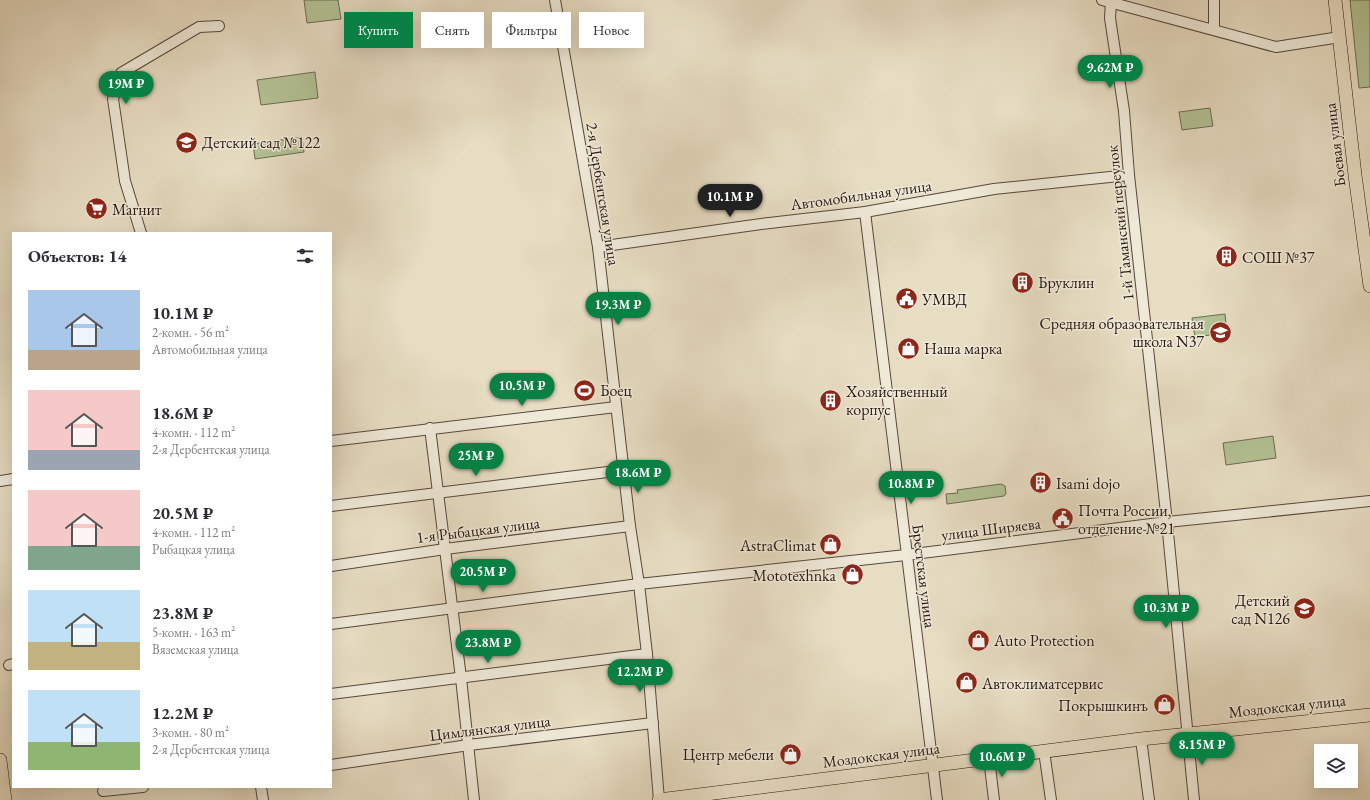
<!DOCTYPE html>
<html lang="ru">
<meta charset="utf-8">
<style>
:root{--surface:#fff;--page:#f2f2f3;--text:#2b2b33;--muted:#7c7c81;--accent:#0b8043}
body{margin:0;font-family:"EB Garamond",serif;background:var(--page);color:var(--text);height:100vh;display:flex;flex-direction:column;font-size:15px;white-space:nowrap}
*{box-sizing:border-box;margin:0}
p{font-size:13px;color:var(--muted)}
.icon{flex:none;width:22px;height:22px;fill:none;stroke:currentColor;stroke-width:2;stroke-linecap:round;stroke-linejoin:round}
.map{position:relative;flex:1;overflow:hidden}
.panel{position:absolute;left:12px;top:232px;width:320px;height:556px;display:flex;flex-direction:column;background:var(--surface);border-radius:0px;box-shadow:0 4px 16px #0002}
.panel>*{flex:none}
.hud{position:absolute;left:344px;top:12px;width:380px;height:36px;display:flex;gap:8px}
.buttons{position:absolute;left:1314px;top:744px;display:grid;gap:8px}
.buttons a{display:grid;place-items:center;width:44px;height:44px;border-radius:0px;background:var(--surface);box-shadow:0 4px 16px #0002;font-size:20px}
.price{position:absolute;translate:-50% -34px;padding:0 9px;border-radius:14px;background:var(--accent);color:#fff;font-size:13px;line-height:26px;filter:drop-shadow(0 1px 2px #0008)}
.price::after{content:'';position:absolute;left:50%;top:24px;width:12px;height:9px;margin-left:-6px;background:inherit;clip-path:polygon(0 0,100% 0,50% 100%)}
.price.selected{background:#222;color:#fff}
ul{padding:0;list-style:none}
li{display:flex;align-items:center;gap:12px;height:100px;padding:0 16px}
li span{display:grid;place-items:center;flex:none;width:112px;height:80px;border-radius:0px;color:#555}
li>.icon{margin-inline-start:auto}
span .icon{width:48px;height:48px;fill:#fffc;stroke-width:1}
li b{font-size:17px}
h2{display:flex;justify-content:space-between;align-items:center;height:48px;padding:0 16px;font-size:17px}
.pill{padding:0 14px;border-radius:0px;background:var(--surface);box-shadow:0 4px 16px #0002;font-size:14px;line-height:36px}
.pill.selected{background:var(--accent);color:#fff}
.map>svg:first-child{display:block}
</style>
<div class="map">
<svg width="1370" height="800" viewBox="0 0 1370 800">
<rect width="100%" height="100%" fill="#e7ddc3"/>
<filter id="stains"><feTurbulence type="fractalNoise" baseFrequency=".005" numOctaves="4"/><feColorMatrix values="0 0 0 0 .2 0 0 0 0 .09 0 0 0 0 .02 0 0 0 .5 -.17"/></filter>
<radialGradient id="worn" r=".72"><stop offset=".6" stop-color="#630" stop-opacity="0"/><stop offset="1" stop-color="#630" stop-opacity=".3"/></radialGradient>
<g fill="#b3c295" stroke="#6d6c53">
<path d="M 304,0 L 338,0 L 341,19 L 307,23 Z"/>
<path d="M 1350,0 L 1370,0 L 1370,87 L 1359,88 Z"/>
<path d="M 315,72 L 318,98 L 261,105 L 257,80 Z"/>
<path d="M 1210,108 L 1213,126 L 1182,130 L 1179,112 Z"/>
<path d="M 302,137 L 304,152 L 255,159 L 253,144 Z"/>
<path d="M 1225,314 L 1227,333 L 1195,337 L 1192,318 Z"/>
<path d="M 1273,436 L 1276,458 L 1226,465 L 1223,443 Z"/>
<path d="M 1001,484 L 1005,486 L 1006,494 L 1004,496 L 947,504 L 946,494 L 958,493 L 957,490 Z"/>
</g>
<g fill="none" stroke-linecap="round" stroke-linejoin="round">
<defs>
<g id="minor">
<path d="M 555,0 L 598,247 L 630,526 L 639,584 L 647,654 L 659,800"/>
<path d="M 1102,0 L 1276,47 L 1340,37"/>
<path d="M 1214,0 L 1214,29"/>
<path d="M 1111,2 L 1110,18 L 1124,111 L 1129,175 L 1167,522 L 1194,800"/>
<path d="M 865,212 L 937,800"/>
<path d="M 141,233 L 125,181 L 113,99 L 121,73 L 199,27 L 219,26"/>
<path d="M 598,247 L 761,224 L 865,212 L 994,189 L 1129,175"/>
<path d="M 430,428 L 461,678 L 474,800"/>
<path d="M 331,441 L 616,407"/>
<path d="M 0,481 L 13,479"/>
<path d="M 331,506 L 624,470"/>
<path d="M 331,566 L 445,549 L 630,526"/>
<path d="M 331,624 L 639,584 L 906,555 L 1167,522 L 1370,501"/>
<path d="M 9,665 L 13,664"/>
<path d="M 331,694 L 647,654"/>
<path d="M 1141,739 L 1149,800"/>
<path d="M 1044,751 L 1051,800"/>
<path d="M 989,758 L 994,800"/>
<path d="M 331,765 L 469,745 L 653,723"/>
<path d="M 261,787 L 263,800"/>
<path d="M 103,791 L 143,787"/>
</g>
<g id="major">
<path d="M 1335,0 L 1355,175 L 1370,286"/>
<path d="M 0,760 L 5,800"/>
<path d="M 659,800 L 1141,739 L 1370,715"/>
</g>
</defs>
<use href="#minor" stroke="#57483e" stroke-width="12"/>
<use href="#major" stroke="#271711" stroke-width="14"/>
<use href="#minor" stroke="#efe9d8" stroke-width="10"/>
<use href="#major" stroke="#e7ddc3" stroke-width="13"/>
</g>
<defs>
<symbol id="school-disc" viewBox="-11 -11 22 22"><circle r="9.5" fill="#8f2418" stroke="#efe9d8"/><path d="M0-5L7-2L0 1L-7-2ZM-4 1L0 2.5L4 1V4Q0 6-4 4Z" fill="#fff"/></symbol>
<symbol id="supermarket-disc" viewBox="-11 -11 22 22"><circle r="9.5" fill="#8f2418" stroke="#efe9d8"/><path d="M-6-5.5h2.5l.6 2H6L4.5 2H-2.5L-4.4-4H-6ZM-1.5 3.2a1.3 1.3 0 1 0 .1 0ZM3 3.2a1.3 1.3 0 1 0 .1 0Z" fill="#fff"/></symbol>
<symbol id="building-disc" viewBox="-11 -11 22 22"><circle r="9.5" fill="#8f2418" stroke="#efe9d8"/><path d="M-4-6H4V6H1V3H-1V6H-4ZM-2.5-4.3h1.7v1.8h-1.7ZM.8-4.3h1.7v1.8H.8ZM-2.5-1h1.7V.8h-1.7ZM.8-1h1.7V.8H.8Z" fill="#fff"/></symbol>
<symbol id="civic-disc" viewBox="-11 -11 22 22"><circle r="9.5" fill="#8f2418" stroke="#efe9d8"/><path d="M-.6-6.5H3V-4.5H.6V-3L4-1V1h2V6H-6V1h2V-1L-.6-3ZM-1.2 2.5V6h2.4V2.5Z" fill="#fff"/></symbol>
<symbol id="shop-disc" viewBox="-11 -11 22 22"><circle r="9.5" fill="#8f2418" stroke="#efe9d8"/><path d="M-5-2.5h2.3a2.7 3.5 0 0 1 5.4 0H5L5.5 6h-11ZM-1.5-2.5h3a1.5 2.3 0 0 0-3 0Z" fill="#fff"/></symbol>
<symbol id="stadium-disc" viewBox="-11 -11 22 22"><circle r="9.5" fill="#8f2418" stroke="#efe9d8"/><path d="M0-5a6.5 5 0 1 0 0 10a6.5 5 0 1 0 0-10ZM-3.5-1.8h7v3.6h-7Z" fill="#fff"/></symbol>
</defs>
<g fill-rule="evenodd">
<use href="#school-disc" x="174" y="130" width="25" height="25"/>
<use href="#supermarket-disc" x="84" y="196" width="25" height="25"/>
<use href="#building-disc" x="1214" y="244" width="25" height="25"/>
<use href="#building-disc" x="1010" y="270" width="25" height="25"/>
<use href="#civic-disc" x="894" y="286" width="25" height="25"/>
<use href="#school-disc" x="1208" y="320" width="25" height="25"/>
<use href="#shop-disc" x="896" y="336" width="25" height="25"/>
<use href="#stadium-disc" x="572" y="378" width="25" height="25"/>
<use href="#building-disc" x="818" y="388" width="25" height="25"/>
<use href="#building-disc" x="1028" y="470" width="25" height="25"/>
<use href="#civic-disc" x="1050" y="506" width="25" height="25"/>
<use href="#shop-disc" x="818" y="532" width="25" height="25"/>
<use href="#shop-disc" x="840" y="562" width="25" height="25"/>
<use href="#school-disc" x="1292" y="596" width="25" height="25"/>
<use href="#shop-disc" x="966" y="628" width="25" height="25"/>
<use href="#shop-disc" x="954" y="670" width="25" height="25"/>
<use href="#shop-disc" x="1152" y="692" width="25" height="25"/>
<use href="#shop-disc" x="778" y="742" width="25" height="25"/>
</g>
<g text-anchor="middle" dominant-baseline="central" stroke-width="3" stroke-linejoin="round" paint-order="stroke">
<g font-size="16" fill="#271711" stroke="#efe9d8" text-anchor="start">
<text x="202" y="142">Детский сад №122</text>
<text x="112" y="209">Магнит</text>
<text x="1242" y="257">СОШ №37</text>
<text x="1038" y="282">Бруклин</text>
<text x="922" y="299">УМВД</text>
<text x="1204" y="323" text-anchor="end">Средняя образовательная<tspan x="1204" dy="18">школа N37</tspan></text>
<text x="924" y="348">Наша марка</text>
<text x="600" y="390">Боец</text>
<text x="846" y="391">Хозяйственный<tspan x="846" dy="18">корпус</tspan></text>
<text x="1056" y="483">Isami dojo</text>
<text x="1078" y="510">Почта России,<tspan x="1078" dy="18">отделение №21</tspan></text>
<text x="816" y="545" text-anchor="end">AstraClimat</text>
<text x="836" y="575" text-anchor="end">Mototexhnka</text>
<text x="1290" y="600" text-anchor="end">Детский<tspan x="1290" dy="18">сад N126</tspan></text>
<text x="994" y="640">Auto Protection</text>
<text x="982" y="683">Автоклиматсервис</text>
<text x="1148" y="705" text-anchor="end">Покрышкинъ</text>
<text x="774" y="754" text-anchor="end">Центр мебели</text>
</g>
<g font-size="16" fill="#271711" stroke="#efe9d8">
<text transform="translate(1335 145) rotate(-97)">Боевая улица</text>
<text transform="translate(603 194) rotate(81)">2-я Дербентская улица</text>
<text transform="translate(861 195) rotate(-8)">Автомобильная улица</text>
<text transform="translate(1120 223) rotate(-96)">1-й Таманский переулок</text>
<text transform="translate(991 529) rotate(-7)">улица Ширяева</text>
<text transform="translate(478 530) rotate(-7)">1-я Рыбацкая улица</text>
<text transform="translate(924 576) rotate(83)">Брестская улица</text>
<text transform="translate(1287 706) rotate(-6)">Моздокская улица</text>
<text transform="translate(490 728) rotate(-7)">Цимлянская улица</text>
<text transform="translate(881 755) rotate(-7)">Моздокская улица</text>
</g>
</g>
<rect width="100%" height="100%" filter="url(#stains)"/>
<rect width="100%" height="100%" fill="url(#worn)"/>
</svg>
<div class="buttons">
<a><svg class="icon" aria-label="layers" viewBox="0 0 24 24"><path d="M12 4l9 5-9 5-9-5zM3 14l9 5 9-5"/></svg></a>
</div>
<b class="price" style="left:1110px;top:89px">9.62M ₽</b>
<b class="price" style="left:126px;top:105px">19M ₽</b>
<b class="price selected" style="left:730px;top:218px">10.1M ₽</b>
<b class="price" style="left:618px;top:326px">19.3M ₽</b>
<b class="price" style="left:522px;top:407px">10.5M ₽</b>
<b class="price" style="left:476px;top:477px">25M ₽</b>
<b class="price" style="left:638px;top:494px">18.6M ₽</b>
<b class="price" style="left:911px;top:505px">10.8M ₽</b>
<b class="price" style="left:483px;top:593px">20.5M ₽</b>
<b class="price" style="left:1166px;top:629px">10.3M ₽</b>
<b class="price" style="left:488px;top:664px">23.8M ₽</b>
<b class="price" style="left:640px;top:693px">12.2M ₽</b>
<b class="price" style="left:1202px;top:766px">8.15M ₽</b>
<b class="price" style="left:1002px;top:778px">10.6M ₽</b>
<div class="hud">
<a class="pill selected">Купить</a>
<a class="pill">Снять</a>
<a class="pill">Фильтры</a>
<a class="pill">Новое</a>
</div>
<section class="panel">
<h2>Объектов: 14<svg class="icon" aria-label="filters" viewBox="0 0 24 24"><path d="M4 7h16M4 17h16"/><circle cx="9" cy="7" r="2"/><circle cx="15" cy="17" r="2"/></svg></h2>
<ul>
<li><span style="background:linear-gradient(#a9c7e8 75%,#b9a48a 0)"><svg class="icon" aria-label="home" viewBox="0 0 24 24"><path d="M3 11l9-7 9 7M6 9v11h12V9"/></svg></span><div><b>10.1M ₽</b><p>2-комн. · 56 m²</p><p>Автомобильная улица</p></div></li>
<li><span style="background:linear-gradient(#f6c9c9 75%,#9aa5b1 0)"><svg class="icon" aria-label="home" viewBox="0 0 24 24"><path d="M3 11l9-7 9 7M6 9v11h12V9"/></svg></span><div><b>18.6M ₽</b><p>4-комн. · 112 m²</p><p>2-я Дербентская улица</p></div></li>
<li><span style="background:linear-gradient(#f6c9c9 70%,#7fa58c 0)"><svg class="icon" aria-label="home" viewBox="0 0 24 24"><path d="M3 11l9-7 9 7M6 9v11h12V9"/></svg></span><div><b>20.5M ₽</b><p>4-комн. · 112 m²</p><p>Рыбацкая улица</p></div></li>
<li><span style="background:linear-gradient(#bfe0f5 65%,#c2b280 0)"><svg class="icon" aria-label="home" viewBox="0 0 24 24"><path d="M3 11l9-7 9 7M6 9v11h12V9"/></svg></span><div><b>23.8M ₽</b><p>5-комн. · 163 m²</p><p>Вяземская улица</p></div></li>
<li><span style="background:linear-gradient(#bfe0f5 65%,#8fb573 0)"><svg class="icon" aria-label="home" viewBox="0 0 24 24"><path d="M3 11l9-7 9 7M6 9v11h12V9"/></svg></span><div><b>12.2M ₽</b><p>3-комн. · 80 m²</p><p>2-я Дербентская улица</p></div></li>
</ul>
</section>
</div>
